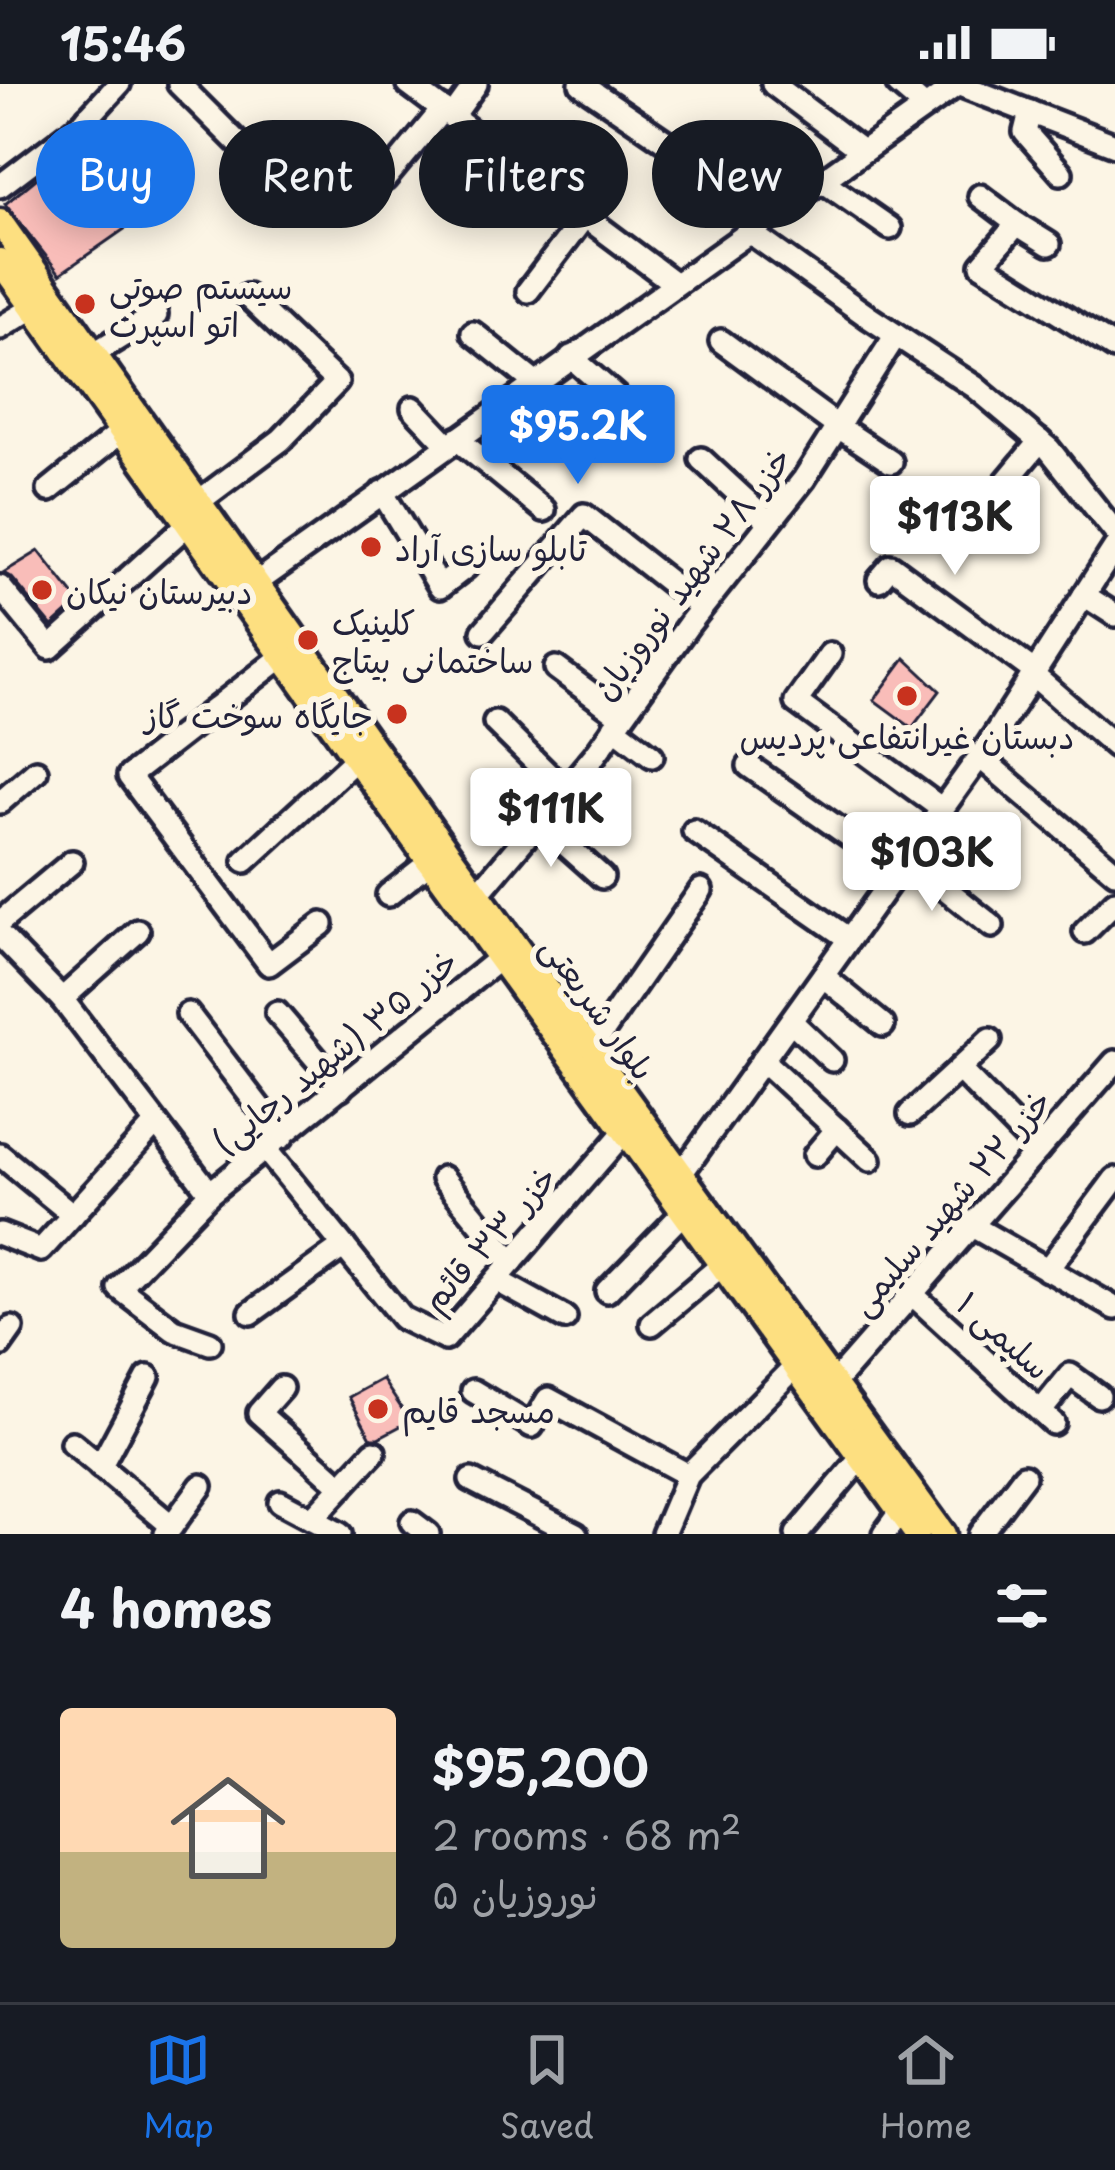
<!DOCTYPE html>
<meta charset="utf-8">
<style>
:root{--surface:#171b24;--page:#242831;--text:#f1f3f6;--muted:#9ea1a6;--line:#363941;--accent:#1a73e8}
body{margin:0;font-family:"Playpen Sans","Playpen Sans Arabic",sans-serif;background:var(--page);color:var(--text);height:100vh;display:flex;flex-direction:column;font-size:45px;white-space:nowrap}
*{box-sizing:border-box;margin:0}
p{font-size:39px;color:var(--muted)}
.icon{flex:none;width:66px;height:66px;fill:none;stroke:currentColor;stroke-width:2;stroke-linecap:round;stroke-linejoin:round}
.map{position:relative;height:1450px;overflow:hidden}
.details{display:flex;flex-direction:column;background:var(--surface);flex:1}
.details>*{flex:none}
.top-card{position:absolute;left:36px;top:36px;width:1044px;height:108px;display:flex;gap:24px}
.price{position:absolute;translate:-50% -102px;padding:0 27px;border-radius:12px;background:#fff;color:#222;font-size:39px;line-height:78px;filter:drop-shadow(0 3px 6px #0008)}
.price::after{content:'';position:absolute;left:50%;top:72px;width:36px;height:27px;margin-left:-18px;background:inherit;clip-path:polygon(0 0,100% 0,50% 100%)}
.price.active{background:var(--accent);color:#fff}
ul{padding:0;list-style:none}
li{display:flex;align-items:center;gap:36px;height:300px;padding:0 60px}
li span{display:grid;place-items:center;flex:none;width:336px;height:240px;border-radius:12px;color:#555}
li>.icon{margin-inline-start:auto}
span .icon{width:144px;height:144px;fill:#fffc;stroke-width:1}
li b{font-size:51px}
h2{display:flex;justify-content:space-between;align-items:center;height:144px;padding:0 60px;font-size:51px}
.tag{padding:0 42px;border-radius:54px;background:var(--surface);box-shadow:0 6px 30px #0003;font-size:42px;line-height:108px}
.tag.active{background:var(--accent);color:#fff}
.status{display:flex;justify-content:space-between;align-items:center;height:84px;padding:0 60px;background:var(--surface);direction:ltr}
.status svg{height:33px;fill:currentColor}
.tab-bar{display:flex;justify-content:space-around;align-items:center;height:168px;border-top:3px solid var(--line);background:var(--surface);font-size:33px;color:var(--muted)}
.tab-bar a{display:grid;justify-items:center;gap:6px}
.tab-bar .active{color:var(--accent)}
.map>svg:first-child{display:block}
</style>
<div class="status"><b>15:46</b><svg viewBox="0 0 49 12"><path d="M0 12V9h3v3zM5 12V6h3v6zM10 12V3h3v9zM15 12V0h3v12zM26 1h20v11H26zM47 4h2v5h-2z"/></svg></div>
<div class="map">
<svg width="1115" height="1450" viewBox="0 0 1115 1450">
<rect width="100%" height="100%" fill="#fcf5e5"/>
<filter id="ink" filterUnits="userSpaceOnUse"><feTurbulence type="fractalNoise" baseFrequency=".00833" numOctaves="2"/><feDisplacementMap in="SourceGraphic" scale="24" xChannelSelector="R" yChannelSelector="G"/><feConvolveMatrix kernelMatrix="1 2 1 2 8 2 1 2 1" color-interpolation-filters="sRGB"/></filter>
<g filter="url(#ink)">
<g fill="#f9bdb9" stroke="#22223b" stroke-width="3">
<path d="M 63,73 L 126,144 L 60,190 L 5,120 Z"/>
<path d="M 39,467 L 79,518 L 52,542 L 12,494 L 3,489 Z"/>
<path d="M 905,574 L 940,607 L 912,644 L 874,616 Z"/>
<path d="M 382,1295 L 410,1337 L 378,1354 L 371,1354 L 349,1313 Z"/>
</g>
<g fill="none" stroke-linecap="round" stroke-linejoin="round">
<defs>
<g id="minor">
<path d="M 179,0 L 300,121"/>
<path d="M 408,0 L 674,199"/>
<path d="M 581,0 L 772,130"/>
<path d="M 773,0 L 862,67"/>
<path d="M 898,0 L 925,23"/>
<path d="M 957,0 L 1115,61"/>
<path d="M 1030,28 L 1025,48 L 1061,89"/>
<path d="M 453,32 L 476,0"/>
<path d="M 88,33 L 122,73"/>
<path d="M 385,95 L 443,25"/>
<path d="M 821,96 L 890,144"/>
<path d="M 0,102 L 83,39 L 119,0"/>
<path d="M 980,112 L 1017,140 L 982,181 L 1115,264"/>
<path d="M 1017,140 L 1049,160"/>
<path d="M 748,147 L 870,234 L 975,303 L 1049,365 L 1115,448"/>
<path d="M 528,207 L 585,132"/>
<path d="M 0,244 L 33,224"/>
<path d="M 473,249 L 535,299"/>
<path d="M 721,257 L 837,342 L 891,378"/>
<path d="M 93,270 L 156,231"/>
<path d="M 571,273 L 642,335 L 627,350"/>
<path d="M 413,324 L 448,361"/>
<path d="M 457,355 L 544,426"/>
<path d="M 701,375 L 769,438"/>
<path d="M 49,406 L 122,347"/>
<path d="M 382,408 L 440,503 L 466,483"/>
<path d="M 198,418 L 281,356 L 337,298 L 247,212"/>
<path d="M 963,449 L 1040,357"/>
<path d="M 879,496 L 891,482 L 1035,588"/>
<path d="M 256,499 L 958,0"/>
<path d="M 0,503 L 50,564 L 188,440"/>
<path d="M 1084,511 L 1115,531"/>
<path d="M 483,548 L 584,431 L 701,523"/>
<path d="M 830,570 L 796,618 L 942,725"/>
<path d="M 283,572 L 129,692 L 269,880 L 322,840"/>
<path d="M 556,584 L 622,633"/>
<path d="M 1033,591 L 1115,662"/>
<path d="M 495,638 L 565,707"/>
<path d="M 614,643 L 652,672"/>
<path d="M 980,673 L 1115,788"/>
<path d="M 749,682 L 898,786"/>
<path d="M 0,718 L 36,687"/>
<path d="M 539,737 L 602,793"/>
<path d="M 694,747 L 849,855"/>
<path d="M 907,774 L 992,842"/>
<path d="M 245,777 L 356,675"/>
<path d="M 388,811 L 430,778"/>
<path d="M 477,811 L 595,671 L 689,540 L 804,395 L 896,251"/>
<path d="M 0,838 L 72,778"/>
<path d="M 1085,848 L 1115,818"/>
<path d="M 0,851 L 62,915 L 210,1109"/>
<path d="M 823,892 L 883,941"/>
<path d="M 62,915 L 138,847"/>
<path d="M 277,929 L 341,1004"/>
<path d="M 188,930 L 282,1053"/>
<path d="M 791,937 L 832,976"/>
<path d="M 590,966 L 701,806"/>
<path d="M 762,976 L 870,1076"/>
<path d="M 959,985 L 990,956"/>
<path d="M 910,1030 L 959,985 L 1038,1066"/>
<path d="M 266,1066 L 402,1234 L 445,1255 L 625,1047"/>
<path d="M 0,1071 L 73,1131"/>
<path d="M 815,1071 L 837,1045"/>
<path d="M 681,1090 L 988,661 L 1115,463"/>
<path d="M 443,1094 L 512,1178"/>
<path d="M 972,1142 L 1115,1224"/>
<path d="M 0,1150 L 41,1166 L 156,1039"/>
<path d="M 1047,1186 L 1115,1095"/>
<path d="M 496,1196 L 565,1234"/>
<path d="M 607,1207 L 684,1128"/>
<path d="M 912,1210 L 1053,1339"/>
<path d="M 251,1229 L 344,1162"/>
<path d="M 652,1240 L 722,1181"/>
<path d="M 210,1259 L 174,1246 L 119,1204 L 210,1109 L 500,874"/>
<path d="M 0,1261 L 12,1244"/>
<path d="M 833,1300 L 1115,978"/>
<path d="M 281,1304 L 259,1329 L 342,1403"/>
<path d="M 473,1307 L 532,1342 L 548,1315 L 688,1391"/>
<path d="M 1041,1327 L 1070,1291 L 1099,1312"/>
<path d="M 72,1359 L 172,1442"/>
<path d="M 100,1383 L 148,1293"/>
<path d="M 471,1396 L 576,1450"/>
<path d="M 280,1418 L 340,1450"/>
<path d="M 312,1435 L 374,1368"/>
<path d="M 412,1438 L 428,1450"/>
<path d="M 166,1450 L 201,1402"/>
<path d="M 663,1450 L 688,1391 L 796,1282"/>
<path d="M 797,1450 L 862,1373"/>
<path d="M 884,1450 L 901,1427 L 912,1420"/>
<path d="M 980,1450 L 1024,1392"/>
</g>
<g id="major">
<path d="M 0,138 L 449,771 L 943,1450"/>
<path d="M 0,177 L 433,782 L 917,1450"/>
</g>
</defs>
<use href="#minor" stroke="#22223b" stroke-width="30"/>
<use href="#major" stroke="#22223b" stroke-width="33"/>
<use href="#minor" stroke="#fcf5e5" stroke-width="21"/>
<use href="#major" stroke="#fddf80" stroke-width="24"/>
</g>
</g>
<g fill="#c8321e" stroke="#fcf5e5" stroke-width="4.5">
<circle cx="85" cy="220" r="12"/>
<circle cx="371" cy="463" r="12"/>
<circle cx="42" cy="506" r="12"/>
<circle cx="308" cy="556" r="12"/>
<circle cx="907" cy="612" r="12"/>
<circle cx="397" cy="630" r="12"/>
<circle cx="378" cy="1325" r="12"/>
</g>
<g text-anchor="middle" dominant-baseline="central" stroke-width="12" stroke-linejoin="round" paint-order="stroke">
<g font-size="33" fill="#22223b" stroke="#fcf5e5" text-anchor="start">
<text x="109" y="201">سیستم صوتی<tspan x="109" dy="38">اتو اسپرت</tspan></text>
<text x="395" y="463">تابلو سازی آراد</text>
<text x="66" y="506">دبیرستان نیکان</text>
<text x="332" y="537">کلینیک<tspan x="332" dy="38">ساختمانی بیتاج</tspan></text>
<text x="373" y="630" text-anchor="end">جایگاه سوخت گاز</text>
<text x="907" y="651" text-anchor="middle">دبستان غیرانتفاعی پردیس</text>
<text x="402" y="1325">مسجد قایم</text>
</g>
<g font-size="33" fill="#22223b" stroke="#fcf5e5">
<text transform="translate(690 488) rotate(-53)">خزر ۲۸ شهید نوروزیان</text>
<text transform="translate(600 923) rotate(54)">بلوار شریعتی</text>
<text transform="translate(334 966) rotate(-39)">خزر ۳۵ (شهید رجایی)</text>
<text transform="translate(949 1117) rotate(-49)">خزر ۲۲ شهید سلیمی</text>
<text transform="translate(488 1153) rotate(-48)">خزر ۳۳ قائم</text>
<text transform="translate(1005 1250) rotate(42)">سلیمی ۱</text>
</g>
</g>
</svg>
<b class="price active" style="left:578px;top:403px">$95.2K</b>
<b class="price" style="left:955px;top:494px">$113K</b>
<b class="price" style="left:551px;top:786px">$111K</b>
<b class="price" style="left:932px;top:830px">$103K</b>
<div class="top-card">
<a class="tag active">Buy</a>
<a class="tag">Rent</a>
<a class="tag">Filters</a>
<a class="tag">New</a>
</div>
</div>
<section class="details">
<h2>4 homes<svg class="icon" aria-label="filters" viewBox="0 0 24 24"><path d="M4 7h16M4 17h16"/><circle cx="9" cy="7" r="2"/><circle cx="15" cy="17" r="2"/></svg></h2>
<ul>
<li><span style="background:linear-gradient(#ffd9b3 60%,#c2b280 0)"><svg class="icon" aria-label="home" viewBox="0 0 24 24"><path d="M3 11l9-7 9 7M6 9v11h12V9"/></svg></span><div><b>$95,200</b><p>2 rooms · 68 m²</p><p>نوروزیان ۵</p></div></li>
</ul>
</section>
<nav class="tab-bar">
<a class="active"><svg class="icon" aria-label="map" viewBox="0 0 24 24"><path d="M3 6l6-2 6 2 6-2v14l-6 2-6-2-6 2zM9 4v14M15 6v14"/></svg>Map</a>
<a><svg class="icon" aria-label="saved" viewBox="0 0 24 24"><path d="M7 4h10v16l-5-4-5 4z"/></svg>Saved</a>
<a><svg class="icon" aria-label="home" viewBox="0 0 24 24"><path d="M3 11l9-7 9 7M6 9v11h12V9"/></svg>Home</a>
</nav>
